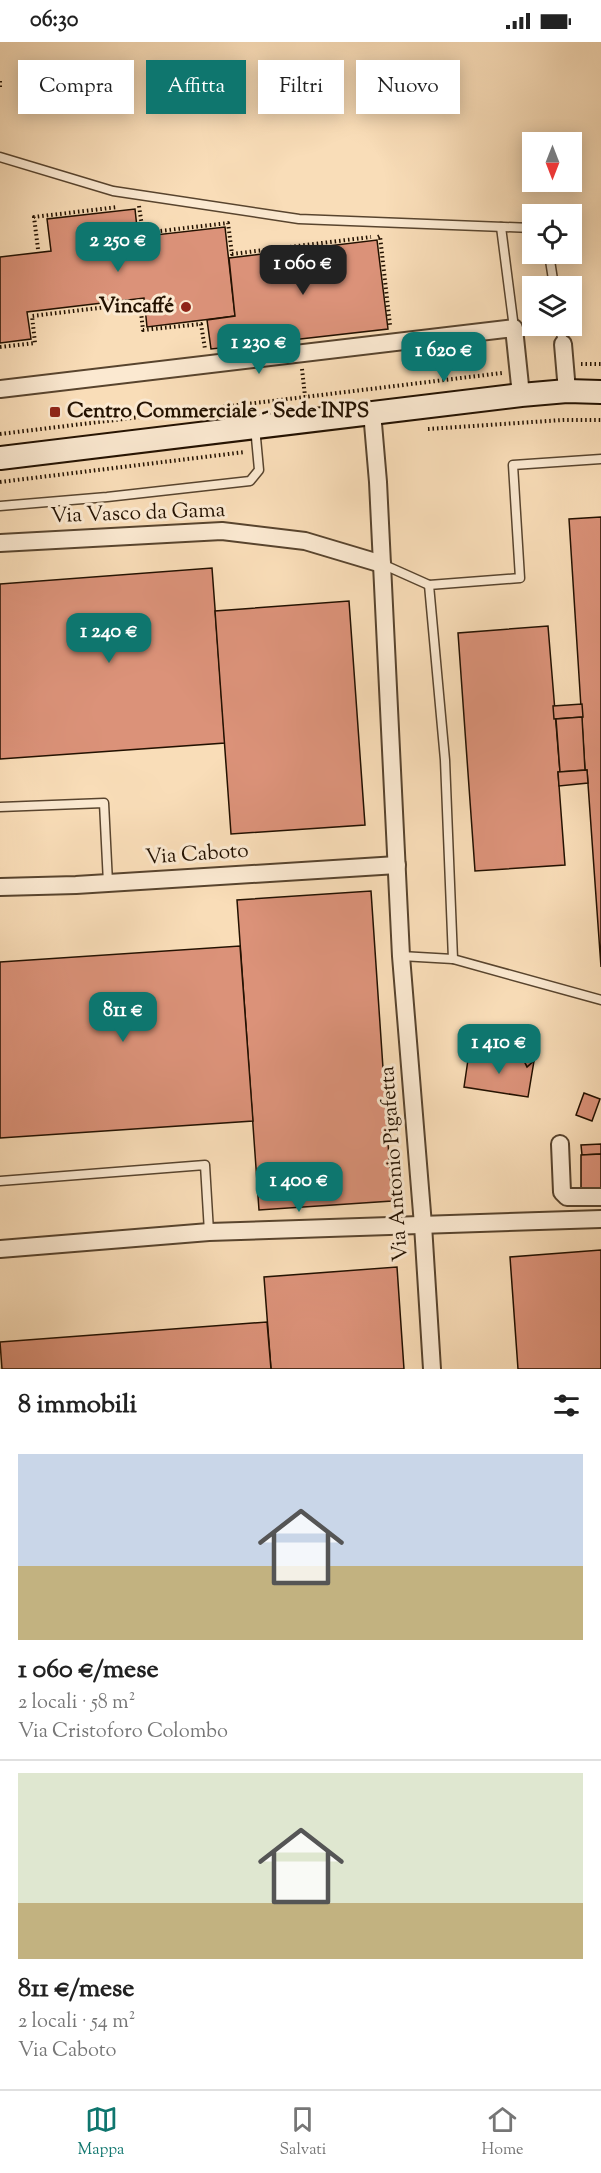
<!DOCTYPE html>
<html lang="it">
<meta charset="utf-8">
<style>
:root{--surface:#fff;--page:#f6f6f6;--text:#222;--muted:#767676;--line:#e0e0e0;--accent:#0f766e}
body{margin:0;font-family:"Sorts Mill Goudy",serif;background:var(--page);color:var(--text);height:100vh;display:flex;flex-direction:column;font-size:22px;white-space:nowrap}
*{box-sizing:border-box;margin:0}
p{font-size:20px;color:var(--muted)}
.icon{flex:none;width:33px;height:33px;fill:none;stroke:currentColor;stroke-width:2;stroke-linecap:round;stroke-linejoin:round}
.map{position:relative;height:1327px;overflow:hidden}
.drawer{display:flex;flex-direction:column;background:var(--surface);flex:1}
.drawer>*{flex:none}
.top-card{position:absolute;left:18px;top:18px;width:566px;height:54px;display:flex;gap:12px}
.needle{width:39px;rotate:180deg}
.controls{position:absolute;left:522px;top:90px;display:grid;gap:12px}
.controls a{display:grid;place-items:center;width:60px;height:60px;border-radius:0px;background:var(--surface);box-shadow:0 3px 15px #0003;font-size:30px}
.price{position:absolute;translate:-50% -51px;padding:0 14px;border-radius:12px;background:var(--accent);color:#fff;font-size:20px;line-height:39px;filter:drop-shadow(0 2px 3px #0008)}
.price::after{content:'';position:absolute;left:50%;top:36px;width:18px;height:14px;margin-left:-9px;background:inherit;clip-path:polygon(0 0,100% 0,50% 100%)}
.price.current{background:#222;color:#fff}
ul{padding:0;list-style:none}
li{display:grid;align-content:center;gap:12px;height:318px;padding:0 18px}
li+li{border-top:2px solid var(--line)}
li span{display:grid;place-items:center;height:186px;border-radius:0px;color:#555}
li>.icon{margin-inline-start:auto}
span .icon{width:108px;height:108px;fill:#fffc;stroke-width:1}
li b{font-size:26px}
h2{display:flex;justify-content:space-between;align-items:center;height:72px;padding:0 18px;font-size:26px}
.pill{padding:0 21px;border-radius:0px;background:var(--surface);box-shadow:0 3px 15px #0003;font-size:21px;line-height:54px}
.pill.current{background:var(--accent);color:#fff}
.status{display:flex;justify-content:space-between;align-items:center;height:42px;padding:0 30px;background:var(--surface);direction:ltr}
.status svg{height:16px;fill:currentColor}
.tabs{display:flex;justify-content:space-around;align-items:center;height:84px;border-top:2px solid var(--line);background:var(--surface);font-size:16px;color:var(--muted)}
.tabs a{display:grid;justify-items:center;gap:3px}
.tabs .current{color:var(--accent)}
.map>svg:first-child{display:block}
</style>
<div class="status"><b>06:30</b><svg viewBox="0 0 49 12"><path d="M0 12V9h3v3zM5 12V6h3v6zM10 12V3h3v9zM15 12V0h3v12zM26 1h20v11H26zM47 4h2v5h-2z"/></svg></div>
<div class="map">
<svg width="601" height="1327" viewBox="0 0 601 1327">
<rect width="100%" height="100%" fill="#f9ddb8"/>
<filter id="stains"><feTurbulence type="fractalNoise" baseFrequency=".00333" numOctaves="4"/><feColorMatrix values="0 0 0 0 .2 0 0 0 0 .09 0 0 0 0 .02 0 0 0 .5 -.17"/></filter>
<radialGradient id="worn" r=".72"><stop offset=".6" stop-color="#630" stop-opacity="0"/><stop offset="1" stop-color="#630" stop-opacity=".3"/></radialGradient>
<g fill="#db9279" stroke="#231100" stroke-width="1.5">
<path d="M 135,167 L 138,195 L 225,185 L 235,274 L 147,285 L 144,256 L 27,270 L 31,297 L 0,301 L 0,215 L 51,209 L 47,177 Z"/>
<path d="M 377,198 L 388,287 L 211,307 L 207,278 L 235,274 L 229,216 Z"/>
<path d="M 601,475 L 601,925 L 587,728 L 585,728 L 569,477 Z"/>
<path d="M 212,526 L 225,701 L 0,717 L 0,542 Z"/>
<path d="M 349,559 L 365,783 L 231,792 L 215,569 Z"/>
<path d="M 548,584 L 560,730 L 558,730 L 565,823 L 475,829 L 458,591 Z"/>
<path d="M 582,662 L 583,675 L 554,677 L 553,664 Z"/>
<path d="M 582,675 L 585,728 L 560,730 L 556,677 Z"/>
<path d="M 587,728 L 588,741 L 559,744 L 558,730 Z"/>
<path d="M 371,849 L 392,1159 L 259,1168 L 237,858 Z"/>
<path d="M 240,904 L 253,1079 L 0,1096 L 0,920 Z"/>
<path d="M 521,988 L 538,991 L 534,1019 L 527,1025 L 523,1017 L 517,1016 Z"/>
<path d="M 469,1011 L 516,1018 L 517,1016 L 523,1017 L 527,1025 L 534,1019 L 528,1055 L 464,1045 Z"/>
<path d="M 584,1051 L 600,1057 L 592,1079 L 576,1073 Z"/>
<path d="M 601,1102 L 601,1112 L 582,1113 L 581,1103 Z"/>
<path d="M 601,1112 L 601,1147 L 581,1147 L 581,1113 Z"/>
<path d="M 601,1208 L 601,1327 L 518,1327 L 510,1215 Z"/>
<path d="M 397,1225 L 404,1327 L 271,1327 L 264,1235 Z"/>
<path d="M 267,1280 L 271,1327 L 2,1327 L 0,1300 Z"/>
</g>
<g fill="none" stroke-linecap="round" stroke-linejoin="round">
<defs>
<g id="lane">
<path d="M 0,115 L 113,149 L 299,177 L 532,186"/>
<path d="M 501,185 L 514,286"/>
<path d="M 549,212 L 554,244"/>
<path d="M 560,284 L 563,302"/>
<path d="M 0,464 L 107,455 L 250,439 L 259,428 L 255,385"/>
<path d="M 382,522 L 429,543"/>
<path d="M 0,765 L 104,761 L 108,841"/>
<path d="M 401,914 L 453,917 L 601,958"/>
<path d="M 453,917 L 445,718 L 429,543 L 520,536 L 513,423 L 601,417"/>
<path d="M 0,1139 L 205,1123 L 209,1190"/>
</g>
<g id="street">
<path d="M 563,302 L 567,349"/>
<path d="M 0,347 L 514,286 L 521,353"/>
<path d="M 372,370 L 378,440 L 401,914 L 423,1183 L 432,1327"/>
<path d="M 0,501 L 222,489 L 305,499 L 382,522"/>
<path d="M 0,845 L 76,843 L 397,823"/>
<path d="M 560,1102 L 562,1150 L 567,1155 L 601,1155"/>
<path d="M 0,1207 L 209,1190 L 601,1177"/>
</g>
<path id="secondary" d="M 0,416 L 521,353 L 567,349 L 601,350"/>
</defs>
<use href="#lane" stroke="#58442e" stroke-width="11"/>
<use href="#street" stroke="#58442e" stroke-width="20"/>
<use href="#secondary" stroke="#231100" stroke-width="26"/>
<g stroke="#231100" stroke-width="4" stroke-dasharray="1.5 3" stroke-linecap="butt">
<path d="M 0,39 L 0,45"/>
<path d="M 139,164 L 143,191 L 228,181 L 232,212 L 371,195"/>
<path d="M 378,195 L 380,194 L 390,283"/>
<path d="M 38,207 L 34,175 L 118,165"/>
<path d="M 0,305 L 35,301 L 32,274 L 140,261 L 143,288 L 201,282 L 205,307"/>
<path d="M 581,322 L 601,322"/>
<path d="M 302,327 L 305,354"/>
<path d="M 428,387 L 563,378 L 601,378"/>
<path d="M 0,392 L 502,331"/>
<path d="M 0,440 L 245,410"/>
</g>
<use href="#lane" stroke="#fbe9d1" stroke-width="8"/>
<use href="#street" stroke="#fbe9d1" stroke-width="16"/>
<use href="#secondary" stroke="#fbe9d1" stroke-width="22"/>
</g>
<g fill="#8f2418" stroke="#fbe9d1" stroke-width="2">
<circle cx="186" cy="265" r="6"/>
<rect x="49" y="364" width="12" height="12" rx="3"/>
</g>
<g text-anchor="middle" dominant-baseline="central" stroke-width="6" stroke-linejoin="round" paint-order="stroke">
<g font-size="21" font-weight="bold" fill="#231100" stroke="#fbe9d1" text-anchor="end">
<text x="174" y="265">Vincaffé</text>
<text x="67" y="370" text-anchor="start">Centro Commerciale - Sede INPS</text>
</g>
<g font-size="21" fill="#231100" stroke="#fbe9d1">
<text transform="translate(138 472) rotate(-2)">Via Vasco da Gama</text>
<text transform="translate(197 813) rotate(-4)">Via Caboto</text>
<text transform="translate(395 1122) rotate(-94)">Via Antonio Pigafetta</text>
</g>
</g>
<rect width="100%" height="100%" filter="url(#stains)"/>
<rect width="100%" height="100%" fill="url(#worn)"/>
</svg>
<div class="controls">
<a><svg class="needle" viewBox="-14 -14 28 28"><path d="M0-13l5 13h-10z" fill="#e53935"/><path d="M0 13l5-13h-10z" fill="#767676"/></svg></a>
<a><svg class="icon" aria-label="locate" viewBox="0 0 24 24"><circle cx="12" cy="12" r="6"/><path d="M12 2v4M12 18v4M2 12h4M18 12h4"/></svg></a>
<a><svg class="icon" aria-label="layers" viewBox="0 0 24 24"><path d="M12 4l9 5-9 5-9-5zM3 14l9 5 9-5"/></svg></a>
</div>
<b class="price" style="left:118px;top:231px">2 250 €</b>
<b class="price current" style="left:303px;top:254px">1 060 €</b>
<b class="price" style="left:259px;top:333px">1 230 €</b>
<b class="price" style="left:444px;top:341px">1 620 €</b>
<b class="price" style="left:109px;top:622px">1 240 €</b>
<b class="price" style="left:123px;top:1001px">811 €</b>
<b class="price" style="left:499px;top:1033px">1 410 €</b>
<b class="price" style="left:299px;top:1171px">1 400 €</b>
<div class="top-card">
<a class="pill">Compra</a>
<a class="pill current">Affitta</a>
<a class="pill">Filtri</a>
<a class="pill">Nuovo</a>
</div>
</div>
<section class="drawer">
<h2>8 immobili<svg class="icon" aria-label="filters" viewBox="0 0 24 24"><path d="M4 7h16M4 17h16"/><circle cx="9" cy="7" r="2"/><circle cx="15" cy="17" r="2"/></svg></h2>
<ul>
<li><span style="background:linear-gradient(#c9d6e8 60%,#c2b280 0)"><svg class="icon" aria-label="home" viewBox="0 0 24 24"><path d="M3 11l9-7 9 7M6 9v11h12V9"/></svg></span><div><b>1 060 €/mese</b><p>2 locali · 58 m²</p><p>Via Cristoforo Colombo</p></div></li>
<li><span style="background:linear-gradient(#dfe7d0 70%,#c2b280 0)"><svg class="icon" aria-label="home" viewBox="0 0 24 24"><path d="M3 11l9-7 9 7M6 9v11h12V9"/></svg></span><div><b>811 €/mese</b><p>2 locali · 54 m²</p><p>Via Caboto</p></div></li>
</ul>
</section>
<nav class="tabs">
<a class="current"><svg class="icon" aria-label="map" viewBox="0 0 24 24"><path d="M3 6l6-2 6 2 6-2v14l-6 2-6-2-6 2zM9 4v14M15 6v14"/></svg>Mappa</a>
<a><svg class="icon" aria-label="saved" viewBox="0 0 24 24"><path d="M7 4h10v16l-5-4-5 4z"/></svg>Salvati</a>
<a><svg class="icon" aria-label="home" viewBox="0 0 24 24"><path d="M3 11l9-7 9 7M6 9v11h12V9"/></svg>Home</a>
</nav>
